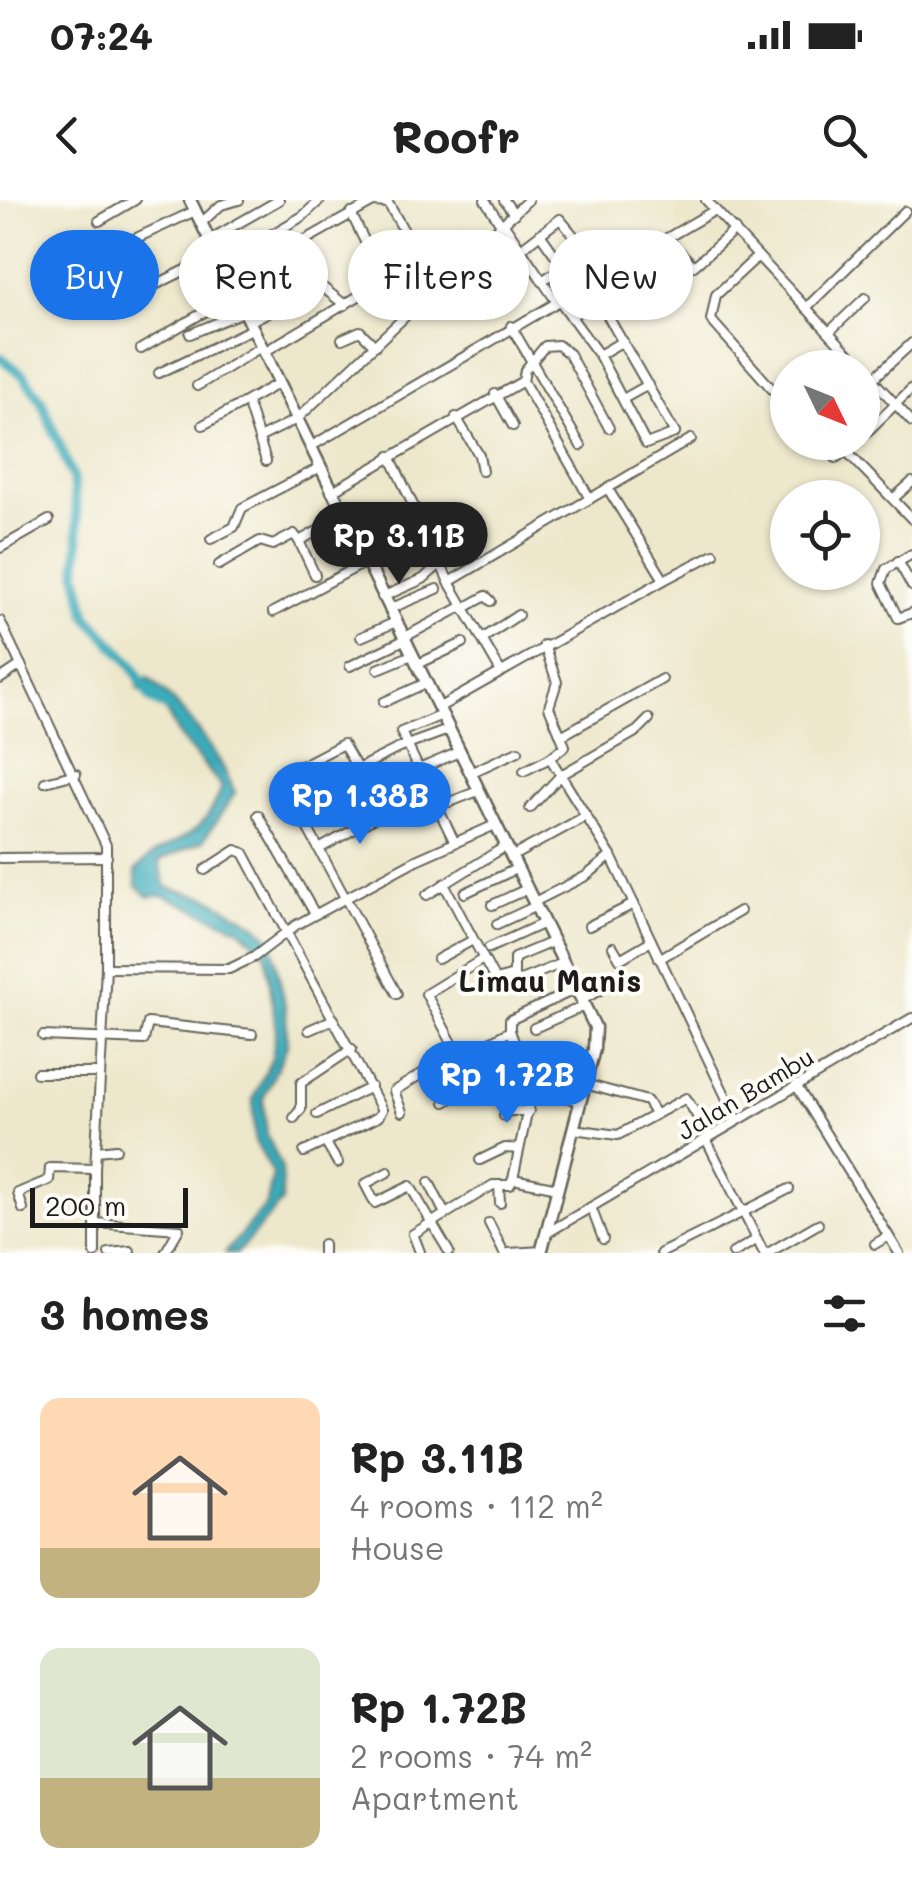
<!DOCTYPE html>
<meta charset="utf-8">
<style>
:root{--surface:#fff;--page:#f6f6f6;--text:#222;--muted:#767676;--accent:#1a73e8}
body{margin:0;font-family:Mali,sans-serif;background:var(--page);color:var(--text);height:100vh;display:flex;flex-direction:column;font-size:38px;white-space:nowrap}
*{box-sizing:border-box;margin:0}
p{font-size:32px;color:var(--muted)}
.icon{flex:none;width:55px;height:55px;fill:none;stroke:currentColor;stroke-width:2;stroke-linecap:round;stroke-linejoin:round}
.map{position:relative;height:1053px;overflow:hidden}
.sheet{display:flex;flex-direction:column;background:var(--surface);flex:1}
.sheet>*{flex:none}
.hud{position:absolute;left:30px;top:30px;width:852px;height:90px;display:flex;gap:20px}
.needle{width:65px;rotate:133deg}
.controls{position:absolute;left:770px;top:150px;display:grid;gap:20px}
.controls a{display:grid;place-items:center;width:110px;height:110px;border-radius:50%;background:var(--surface);box-shadow:0 2px 8px #0004;font-size:50px}
.scale{position:absolute;left:30px;bottom:25px;width:158px;box-sizing:border-box;padding-left:10px;border:5px solid #1c1c1c;border-top:0;font-size:28px;line-height:35px;white-space:nowrap;color:#1c1c1c;-webkit-text-stroke:8px #fdfcf7;paint-order:stroke}
.price{position:absolute;translate:-50% -85px;padding:0 22px;border-radius:35px;background:var(--accent);color:#fff;font-size:32px;line-height:65px;filter:drop-shadow(0 2px 5px #0008)}
.price::after{content:'';position:absolute;left:50%;top:60px;width:30px;height:22px;margin-left:-15px;background:inherit;clip-path:polygon(0 0,100% 0,50% 100%)}
.price.selected{background:#222;color:#fff}
ul{padding:0;list-style:none}
li{display:flex;align-items:center;gap:30px;height:250px;padding:0 40px}
li span{display:grid;place-items:center;flex:none;width:280px;height:200px;border-radius:20px;color:#555}
li>.icon{margin-inline-start:auto}
span .icon{width:120px;height:120px;fill:#fffc;stroke-width:1}
li b{font-size:42px}
h2{display:flex;justify-content:space-between;align-items:center;height:120px;padding:0 40px;font-size:42px}
.tag{padding:0 35px;border-radius:45px;background:var(--surface);box-shadow:0 2px 8px #0004;font-size:35px;line-height:90px}
.tag.selected{background:var(--accent);color:#fff}
.status{display:flex;justify-content:space-between;align-items:center;height:70px;padding:0 50px;background:var(--surface);direction:ltr}
.status svg{height:28px;fill:currentColor}
header{display:flex;justify-content:space-between;align-items:center;height:130px;padding:0 40px;background:var(--surface);font-size:45px;font-weight:700}
.map>svg:first-child{display:block}
</style>
<div class="status"><b>07:24</b><svg viewBox="0 0 49 12"><path d="M0 12V9h3v3zM5 12V6h3v6zM10 12V3h3v9zM15 12V0h3v12zM26 1h20v11H26zM47 4h2v5h-2z"/></svg></div>
<header><svg class="icon" aria-label="back" viewBox="0 0 24 24"><path d="M15 5l-7 7 7 7"/></svg>Roofr<svg class="icon" aria-label="search" viewBox="0 0 24 24"><circle cx="10" cy="10" r="6"/><path d="M15 15l6 6"/></svg></header>
<div class="map">
<svg width="912" height="1053" viewBox="0 0 912 1053">
<rect width="100%" height="100%" fill="#fdfcf7"/>
<filter id="ink" filterUnits="userSpaceOnUse"><feTurbulence type="fractalNoise" baseFrequency=".01" numOctaves="2"/><feDisplacementMap in="SourceGraphic" scale="20" xChannelSelector="R" yChannelSelector="G"/><feConvolveMatrix kernelMatrix="1 2 1 2 8 2 1 2 1" color-interpolation-filters="sRGB"/></filter>
<filter id="wash" filterUnits="userSpaceOnUse"><feTurbulence type="fractalNoise" baseFrequency=".0048" numOctaves="4" result="noise"/><feDisplacementMap in="SourceGraphic" scale="40" xChannelSelector="R" yChannelSelector="G"/><feGaussianBlur stdDeviation="2.25" result="paint"/><feColorMatrix in="noise" values="0 0 0 0 0 0 0 0 0 0 0 0 0 0 0 0 0 1.4 0 .05"/><feComposite in="paint" operator="in"/></filter>
<g filter="url(#wash)">
<rect width="100%" height="100%" fill="#ede7cb"/>
<path fill="#3baab9" stroke="#2c636a" stroke-width="2.5" d="M 148,477 C 183,508 218,549 235,593 L 203,641 L 159,661 L 166,687 L 209,698 L 255,724 L 271,739 L 286,810 L 287,846 L 263,899 L 267,935 L 282,968 L 282,1002 L 237,1053 L 225,1053 L 267,1004 L 273,974 L 255,941 L 253,899 L 272,858 L 276,830 L 266,754 L 240,729 L 162,695 L 149,697 L 136,686 L 136,670 C 173,630 199,650 222,587 L 180,537 L 166,511 L 137,488 Z"/>
<g fill="none" stroke-linecap="round" stroke-linejoin="round">
<path stroke="#3baab9" stroke-width="10" d="M 0,157 L 23,175 L 41,200 L 73,278 L 79,341 L 77,373 L 87,416 L 132,465 L 151,499 L 168,508"/>
</g>
</g>
<g filter="url(#ink)">
<g fill="none" stroke-linecap="round" stroke-linejoin="round">
<defs>
<g id="minor">
<path d="M 485,0 L 502,26"/>
<path d="M 504,0 L 514,14"/>
<path d="M 706,0 L 862,168"/>
<path d="M 99,21 L 135,0"/>
<path d="M 201,23 L 221,5 L 239,0"/>
<path d="M 504,24 L 556,101"/>
<path d="M 540,34 L 555,55"/>
<path d="M 667,39 L 694,66 L 735,30"/>
<path d="M 209,40 L 279,0"/>
<path d="M 522,48 L 560,19 L 574,36"/>
<path d="M 104,53 L 195,11"/>
<path d="M 758,56 L 716,95 L 711,120 L 788,207"/>
<path d="M 221,64 L 303,16 L 320,0"/>
<path d="M 450,77 L 465,109"/>
<path d="M 542,81 L 567,64"/>
<path d="M 229,83 L 373,2 L 388,3 L 415,50"/>
<path d="M 139,93 L 216,55"/>
<path d="M 238,100 L 298,70"/>
<path d="M 559,100 L 599,155 L 646,244 L 675,233"/>
<path d="M 806,108 L 905,11"/>
<path d="M 571,116 L 598,99 L 675,233"/>
<path d="M 249,122 L 321,86 L 345,105"/>
<path d="M 511,126 L 581,246"/>
<path d="M 829,132 L 865,98"/>
<path d="M 190,134 L 243,112"/>
<path d="M 342,139 L 360,131 L 375,146"/>
<path d="M 141,149 L 235,94"/>
<path d="M 264,152 L 384,81 L 351,13"/>
<path d="M 599,155 L 623,141"/>
<path d="M 862,168 L 912,222"/>
<path d="M 159,173 L 252,129"/>
<path d="M 873,179 L 912,143"/>
<path d="M 523,181 L 525,170 L 545,146 L 558,145 L 569,154 L 609,228"/>
<path d="M 197,186 L 261,147"/>
<path d="M 495,194 L 513,226"/>
<path d="M 623,199 L 648,185"/>
<path d="M 456,217 L 479,255 L 482,271"/>
<path d="M 203,225 L 247,201"/>
<path d="M 862,237 L 912,188"/>
<path d="M 259,238 L 297,219 L 528,0"/>
<path d="M 820,242 L 836,258 L 858,242"/>
<path d="M 310,247 L 715,10"/>
<path d="M 848,253 L 912,319"/>
<path d="M 390,256 L 449,382 L 501,472"/>
<path d="M 266,261 L 247,201 L 279,183"/>
<path d="M 331,292 L 523,181 L 590,299"/>
<path d="M 893,299 L 912,282"/>
<path d="M 211,339 L 234,327 L 242,308 L 319,268"/>
<path d="M 0,348 L 49,320"/>
<path d="M 912,354 L 886,369 L 881,383 L 898,418 L 912,413"/>
<path d="M 898,361 L 912,386"/>
<path d="M 219,365 L 260,341 L 273,345 L 294,334 L 299,341"/>
<path d="M 315,375 L 299,341 L 343,317"/>
<path d="M 664,380 L 714,354"/>
<path d="M 449,382 L 691,239"/>
<path d="M 382,397 L 423,379 L 440,364"/>
<path d="M 464,408 L 486,396 L 491,401"/>
<path d="M 389,409 L 437,389"/>
<path d="M 273,412 L 366,362"/>
<path d="M 0,421 L 106,645 L 106,768 L 95,969 L 95,1053"/>
<path d="M 361,437 L 396,422"/>
<path d="M 403,438 L 463,406"/>
<path d="M 482,439 L 518,415"/>
<path d="M 544,445 L 557,482 L 549,507 L 565,546 L 550,558"/>
<path d="M 416,465 L 463,443"/>
<path d="M 350,466 L 404,440"/>
<path d="M 378,469 L 412,455"/>
<path d="M 0,479 L 21,465"/>
<path d="M 384,502 L 426,483"/>
<path d="M 438,508 L 664,380 L 608,289"/>
<path d="M 442,515 L 401,532 L 454,641"/>
<path d="M 561,536 L 662,479"/>
<path d="M 357,568 L 343,544 L 280,577 L 397,794"/>
<path d="M 419,569 L 459,552"/>
<path d="M 524,571 L 550,558 L 611,656"/>
<path d="M 470,573 L 518,551"/>
<path d="M 45,582 L 76,574"/>
<path d="M 293,601 L 399,548 L 448,530"/>
<path d="M 450,602 L 478,591"/>
<path d="M 530,608 L 561,575 L 637,531 L 649,519"/>
<path d="M 258,615 L 315,714"/>
<path d="M 306,625 L 367,594 L 378,616 L 319,649"/>
<path d="M 511,657 L 584,617"/>
<path d="M 0,658 L 107,657"/>
<path d="M 205,670 L 236,650 L 244,653 L 382,910 L 378,917 L 304,952"/>
<path d="M 444,684 L 495,780 L 514,775 L 514,758 L 552,742"/>
<path d="M 465,693 L 516,669"/>
<path d="M 427,695 L 506,646"/>
<path d="M 534,702 L 586,676 L 611,656 L 737,920"/>
<path d="M 492,705 L 527,689"/>
<path d="M 497,724 L 536,706"/>
<path d="M 589,726 L 634,704"/>
<path d="M 613,747 L 620,759 L 651,741"/>
<path d="M 489,748 L 544,723"/>
<path d="M 438,759 L 473,740"/>
<path d="M 659,759 L 740,711"/>
<path d="M 106,768 L 229,769 L 254,757 L 296,725 L 416,660 L 495,625"/>
<path d="M 509,777 L 518,781 L 563,763"/>
<path d="M 582,800 L 609,785"/>
<path d="M 534,828 L 584,806"/>
<path d="M 309,830 L 334,819"/>
<path d="M 510,831 L 532,889 L 513,979"/>
<path d="M 510,831 L 510,820 L 576,789"/>
<path d="M 43,836 L 144,840 L 148,823 L 252,834"/>
<path d="M 557,856 L 590,863"/>
<path d="M 460,858 L 426,794 L 483,759"/>
<path d="M 37,873 L 99,873"/>
<path d="M 443,880 L 441,875 L 460,862 L 460,858 L 510,831"/>
<path d="M 585,884 L 647,901 L 655,914"/>
<path d="M 796,885 L 899,1053"/>
<path d="M 532,889 L 580,901"/>
<path d="M 484,894 L 528,869"/>
<path d="M 445,902 L 521,854"/>
<path d="M 402,912 L 394,891 L 455,853"/>
<path d="M 317,914 L 371,887"/>
<path d="M 504,916 L 506,911 L 529,911"/>
<path d="M 294,918 L 301,909 L 301,883 L 352,849"/>
<path d="M 573,929 L 618,935 L 686,898 L 710,937"/>
<path d="M 706,939 L 764,1053"/>
<path d="M 325,942 L 338,963"/>
<path d="M 97,951 L 116,949"/>
<path d="M 480,960 L 505,948 L 519,949"/>
<path d="M 388,972 L 365,984 L 375,1003 L 410,986 L 449,1052"/>
<path d="M 429,982 L 444,1012"/>
<path d="M 499,985 L 510,985 L 513,979 L 558,988"/>
<path d="M 591,1007 L 603,1039"/>
<path d="M 23,1009 L 18,993 L 49,980 L 50,968 L 95,969"/>
<path d="M 95,1023 L 179,1029 L 165,1053"/>
<path d="M 489,1023 L 504,1053"/>
<path d="M 547,1033 L 912,818"/>
<path d="M 875,1044 L 888,1036"/>
<path d="M 420,1052 L 413,1034 L 493,985 L 499,985 L 500,1003"/>
<path d="M 109,1053 L 130,1051"/>
<path d="M 323,1053 L 323,1044"/>
<path d="M 509,1053 L 542,1051"/>
<path d="M 661,1053 L 789,989"/>
<path d="M 733,1053 L 756,1040"/>
<path d="M 768,1053 L 818,1024"/>
</g>
<path id="major" d="M 190,0 L 595,827 L 594,849 L 541,1053"/>
</defs>
<use href="#minor" stroke="#656359" stroke-width="12"/>
<use href="#major" stroke="#656359" stroke-width="15"/>
<use href="#minor" stroke="#fff" stroke-width="8"/>
<use href="#major" stroke="#fff" stroke-width="10"/>
</g>
</g>
<g text-anchor="middle" dominant-baseline="central" stroke-width="8" stroke-linejoin="round" paint-order="stroke">
<g font-size="25" fill="#1c1c1c" stroke="#fdfcf7">
<text transform="translate(745 893) rotate(-31)">Jalan Bambu</text>
</g>
<g font-size="30" font-weight="bold" fill="#1c1c1c" stroke="#fdfcf7">
<text x="550" y="780">Limau Manis</text>
</g>
</g>
</svg>
<div class="controls">
<a><svg class="needle" viewBox="-14 -14 28 28"><path d="M0-13l5 13h-10z" fill="#e53935"/><path d="M0 13l5-13h-10z" fill="#767676"/></svg></a>
<a><svg class="icon" aria-label="locate" viewBox="0 0 24 24"><circle cx="12" cy="12" r="6"/><path d="M12 2v4M12 18v4M2 12h4M18 12h4"/></svg></a>
</div>
<div class="scale">200 m</div>
<b class="price selected" style="left:399px;top:387px">Rp 3.11B</b>
<b class="price" style="left:360px;top:647px">Rp 1.38B</b>
<b class="price" style="left:507px;top:926px">Rp 1.72B</b>
<div class="hud">
<a class="tag selected">Buy</a>
<a class="tag">Rent</a>
<a class="tag">Filters</a>
<a class="tag">New</a>
</div>
</div>
<section class="sheet">
<h2>3 homes<svg class="icon" aria-label="filters" viewBox="0 0 24 24"><path d="M4 7h16M4 17h16"/><circle cx="9" cy="7" r="2"/><circle cx="15" cy="17" r="2"/></svg></h2>
<ul>
<li><span style="background:linear-gradient(#ffd9b3 75%,#c2b280 0)"><svg class="icon" aria-label="home" viewBox="0 0 24 24"><path d="M3 11l9-7 9 7M6 9v11h12V9"/></svg></span><div><b>Rp 3.11B</b><p>4 rooms · 112 m²</p><p>House</p></div></li>
<li><span style="background:linear-gradient(#dfe7d0 65%,#c2b280 0)"><svg class="icon" aria-label="home" viewBox="0 0 24 24"><path d="M3 11l9-7 9 7M6 9v11h12V9"/></svg></span><div><b>Rp 1.72B</b><p>2 rooms · 74 m²</p><p>Apartment</p></div></li>
</ul>
</section>
